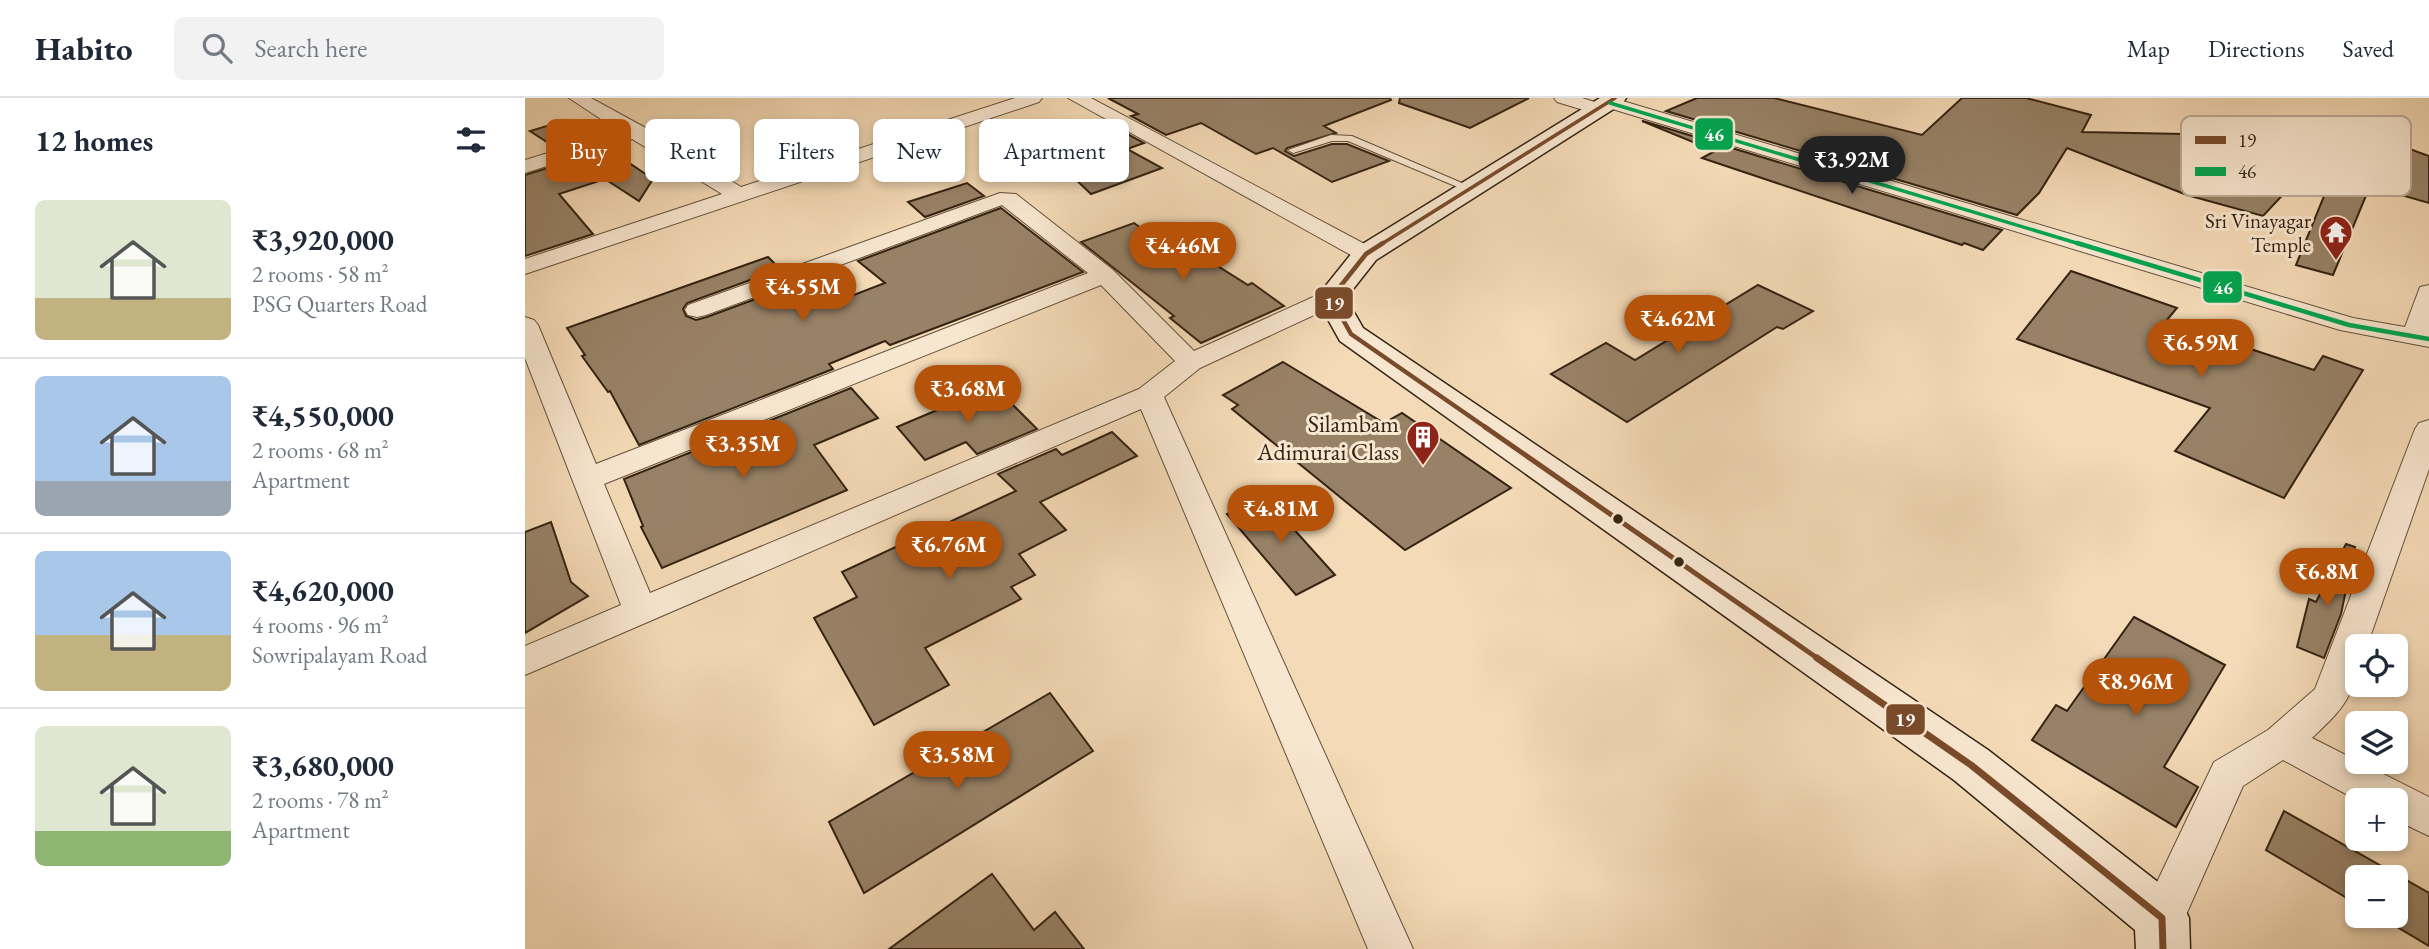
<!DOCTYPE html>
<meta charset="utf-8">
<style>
:root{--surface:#fff;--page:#f2f2f3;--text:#1f2937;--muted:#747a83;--line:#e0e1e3;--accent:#b45309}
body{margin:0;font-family:"EB Garamond",serif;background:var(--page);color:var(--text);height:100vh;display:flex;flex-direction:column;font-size:26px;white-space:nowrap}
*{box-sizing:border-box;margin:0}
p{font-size:23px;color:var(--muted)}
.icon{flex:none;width:38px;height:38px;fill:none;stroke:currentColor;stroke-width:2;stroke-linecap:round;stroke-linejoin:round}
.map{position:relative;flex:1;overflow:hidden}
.side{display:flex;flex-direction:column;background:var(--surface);width:525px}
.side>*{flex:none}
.hud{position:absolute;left:21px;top:21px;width:665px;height:63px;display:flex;gap:14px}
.tools{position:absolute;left:1820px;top:536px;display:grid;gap:14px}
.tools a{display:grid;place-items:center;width:63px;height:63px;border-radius:10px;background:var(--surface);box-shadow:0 4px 10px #0003;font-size:35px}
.price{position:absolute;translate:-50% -60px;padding:0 16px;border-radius:24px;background:var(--accent);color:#fff;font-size:23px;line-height:46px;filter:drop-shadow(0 2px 4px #0008)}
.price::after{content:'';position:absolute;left:50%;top:42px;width:21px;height:16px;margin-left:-10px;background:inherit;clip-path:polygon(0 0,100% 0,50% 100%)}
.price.current{background:#222;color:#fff}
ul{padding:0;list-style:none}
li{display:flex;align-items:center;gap:21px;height:175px;padding:0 35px}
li+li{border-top:2px solid var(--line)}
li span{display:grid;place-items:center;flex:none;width:196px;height:140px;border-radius:10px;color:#555}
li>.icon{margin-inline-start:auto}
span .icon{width:84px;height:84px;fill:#fffc;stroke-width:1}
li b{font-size:30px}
h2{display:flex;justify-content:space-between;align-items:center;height:84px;padding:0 35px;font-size:30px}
.chip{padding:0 24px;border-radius:10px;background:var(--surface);box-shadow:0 4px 10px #0003;font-size:24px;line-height:63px}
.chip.current{background:var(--accent);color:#fff}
header{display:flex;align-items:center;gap:42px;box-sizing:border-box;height:98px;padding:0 35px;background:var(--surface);border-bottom:2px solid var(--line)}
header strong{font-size:33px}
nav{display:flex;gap:38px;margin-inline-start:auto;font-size:24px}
.search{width:490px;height:63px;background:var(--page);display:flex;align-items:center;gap:18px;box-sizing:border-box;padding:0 24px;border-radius:10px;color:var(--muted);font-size:26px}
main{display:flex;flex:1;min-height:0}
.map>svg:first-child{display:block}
</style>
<header>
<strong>Habito</strong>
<div class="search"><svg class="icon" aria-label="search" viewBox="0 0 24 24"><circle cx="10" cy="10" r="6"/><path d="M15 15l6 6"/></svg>Search here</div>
<nav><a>Map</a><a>Directions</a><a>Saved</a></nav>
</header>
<main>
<section class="side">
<h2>12 homes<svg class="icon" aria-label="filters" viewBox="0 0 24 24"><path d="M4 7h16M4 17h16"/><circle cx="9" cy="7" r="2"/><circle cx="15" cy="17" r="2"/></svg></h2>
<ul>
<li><span style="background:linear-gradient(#dfe7d0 70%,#c2b280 0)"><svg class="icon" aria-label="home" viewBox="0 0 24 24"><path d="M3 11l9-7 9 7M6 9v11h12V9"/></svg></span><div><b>₹3,920,000</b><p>2 rooms · 58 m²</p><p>PSG Quarters Road</p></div></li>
<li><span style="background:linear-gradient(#a9c7e8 75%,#9aa5b1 0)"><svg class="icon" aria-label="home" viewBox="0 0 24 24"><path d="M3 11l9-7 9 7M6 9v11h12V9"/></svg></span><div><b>₹4,550,000</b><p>2 rooms · 68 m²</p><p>Apartment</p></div></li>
<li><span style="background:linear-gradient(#a9c7e8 60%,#c2b280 0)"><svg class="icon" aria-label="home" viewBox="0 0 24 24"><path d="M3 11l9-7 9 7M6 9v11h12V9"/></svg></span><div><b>₹4,620,000</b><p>4 rooms · 96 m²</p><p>Sowripalayam Road</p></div></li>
<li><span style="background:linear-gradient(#dfe7d0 75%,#8fb573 0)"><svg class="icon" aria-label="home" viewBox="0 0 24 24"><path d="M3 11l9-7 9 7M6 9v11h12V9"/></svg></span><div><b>₹3,680,000</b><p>2 rooms · 78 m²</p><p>Apartment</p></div></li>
</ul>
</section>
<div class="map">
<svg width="1904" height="851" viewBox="0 0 1904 851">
<rect width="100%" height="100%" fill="#f4dab6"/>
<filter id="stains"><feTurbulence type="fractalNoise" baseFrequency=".00286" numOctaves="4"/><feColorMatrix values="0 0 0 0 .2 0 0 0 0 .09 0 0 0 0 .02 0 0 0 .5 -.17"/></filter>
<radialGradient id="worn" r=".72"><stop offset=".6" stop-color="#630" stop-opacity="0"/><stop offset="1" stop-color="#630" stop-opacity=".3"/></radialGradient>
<g fill="#988267" stroke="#342312" stroke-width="2">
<path d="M 583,0 L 865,0 L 866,2 L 799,28 L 811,35 L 762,50 L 760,53 L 769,58 L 807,46 L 822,46 L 864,63 L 807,84 L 748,50 L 731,56 L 676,25 L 641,37 L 606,18 L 613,16 Z"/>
<path d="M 875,0 L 1004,0 L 945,30 L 874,5 Z"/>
<path d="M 1172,0 L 1249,0 L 1397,37 L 1437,0 L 1501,0 L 1566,17 L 1557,34 L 1812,39 L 1738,118 L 1662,97 L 1542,50 L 1514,95 L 1492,117 L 1141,13 Z"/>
<path d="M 42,22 L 70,38 L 31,50 L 5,33 Z"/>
<path d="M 1117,23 L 1118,23 L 1477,132 L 1458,152 L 1439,145 L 1437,147 L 1177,60 L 1190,53 Z"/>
<path d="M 584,26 L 619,45 L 602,51 L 637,70 L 566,96 L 543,74 L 539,75 L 506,51 Z"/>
<path d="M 1823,39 L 1855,40 L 1904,58 L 1904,105 L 1845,88 L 1808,177 L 1771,167 Z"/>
<path d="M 90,49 L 85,52 L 128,81 L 114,103 L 80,81 L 34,96 L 68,136 L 0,158 L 0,77 Z"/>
<path d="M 442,85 L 459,98 L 400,119 L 383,104 Z"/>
<path d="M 476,110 L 558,174 L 365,247 L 360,243 L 304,266 L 308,271 L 114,347 L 85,293 L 83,294 L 57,258 L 60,257 L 42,230 L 243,159 L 255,171 L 162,205 L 158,211 L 161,218 L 171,222 L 182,219 L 271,186 L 295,210 L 360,185 L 333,163 Z"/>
<path d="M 609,125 L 644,150 L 656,145 L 723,187 L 727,185 L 759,208 L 676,245 L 645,220 L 649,218 L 556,144 Z"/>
<path d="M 1546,173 L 1652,210 L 1641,223 L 1789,272 L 1798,258 L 1838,272 L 1759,400 L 1650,353 L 1685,310 L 1492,241 Z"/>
<path d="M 1233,187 L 1288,213 L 1258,231 L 1252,229 L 1102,324 L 1026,276 L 1081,245 L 1110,262 Z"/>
<path d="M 758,264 L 859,325 L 877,315 L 986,390 L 880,452 L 707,311 L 713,307 L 698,297 Z"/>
<path d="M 469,288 L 512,331 L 452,356 L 441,344 L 400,362 L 372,329 Z"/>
<path d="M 326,290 L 353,320 L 289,347 L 322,392 L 137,470 L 116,429 L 118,428 L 99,381 Z"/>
<path d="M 587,334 L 612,358 L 515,404 L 541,432 L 494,456 L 510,477 L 486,489 L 496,501 L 400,550 L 424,587 L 349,627 L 289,520 L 332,499 L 317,474 L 491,393 L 473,376 L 531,351 L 537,357 Z"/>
<path d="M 739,398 L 810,477 L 771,497 L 702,416 Z"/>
<path d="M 26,424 L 46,484 L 63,498 L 0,535 L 0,434 Z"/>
<path d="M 1821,446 L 1830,449 L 1816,516 L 1799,560 L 1772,549 L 1784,501 L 1791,504 Z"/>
<path d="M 1609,519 L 1700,567 L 1639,669 L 1673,689 L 1651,729 L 1507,642 L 1531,607 L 1542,613 Z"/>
<path d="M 525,595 L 568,653 L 339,795 L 304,724 Z"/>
<path d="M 1759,713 L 1904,795 L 1904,848 L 1852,817 L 1871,817 L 1871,779 L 1832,779 L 1832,806 L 1741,752 Z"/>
<path d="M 467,776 L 509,832 L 530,814 L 559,851 L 364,851 Z"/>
</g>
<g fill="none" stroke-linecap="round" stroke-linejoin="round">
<defs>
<path id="lane" d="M 806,37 L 827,38 L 951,91 L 942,93 L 823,43 L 807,43 L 768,55 L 763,52 Z"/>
<g id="street">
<path d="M 44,0 L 66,0 L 119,29 L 216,89 L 490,0 L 517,0 L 514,4 L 0,176 L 0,161 L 197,96 L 107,41 L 0,75 L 0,62 L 94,33 Z"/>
<path d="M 543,0 L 566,0 L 849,151 L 852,156 L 849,161 L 833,161 Z"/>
<path d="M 1029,0 L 1057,0 L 1076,6 L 1079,1 L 1091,1 L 1828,220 L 1880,229 L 1895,189 L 1904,187 L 1904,249 L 1815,232 L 1084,10 L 1082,15 L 1075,17 L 1032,4 Z"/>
<path d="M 475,95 L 491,96 L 588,172 L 669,253 L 797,195 L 806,193 L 815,195 L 818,200 L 815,205 L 675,270 L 639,299 L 888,851 L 843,851 L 616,311 L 0,577 L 0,548 L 96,507 L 0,260 L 0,219 L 9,222 L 13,227 L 71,366 L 563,175 L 477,107 L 181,217 L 172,219 L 163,217 L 160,212 L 163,207 ZM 576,187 L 650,263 L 614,291 L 125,495 L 79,386 Z"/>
<path d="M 1904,322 L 1904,371 L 1842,548 L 1832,548 C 1832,597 1821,608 1787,640 L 1904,699 L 1904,738 L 1871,722 L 1871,702 L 1832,702 L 1758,662 L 1718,688 L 1653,835 L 1637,841 L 1621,835 L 1615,820 L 1689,664 L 1743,632 L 1790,591 L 1890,331 L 1894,325 Z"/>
</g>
<path id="secondary" d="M 1075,0 L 1101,0 L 1098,5 L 851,162 L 821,200 L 838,230 L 1463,652 L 1656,802 L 1664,820 L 1665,851 L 1611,851 L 1610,832 L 1429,682 L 815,243 L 791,200 L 831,150 Z"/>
</defs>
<use href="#lane" stroke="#64513b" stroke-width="2"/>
<use href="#street" stroke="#64513b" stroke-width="2"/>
<use href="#secondary" stroke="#342312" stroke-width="3"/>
<use href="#lane" fill="#f8e7d0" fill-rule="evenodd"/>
<use href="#street" fill="#f8e7d0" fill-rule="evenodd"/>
<use href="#secondary" fill="#f8e7d0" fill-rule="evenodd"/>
<defs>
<path id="bus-1-far3" d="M 855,147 L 1090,0"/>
<path id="bus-1-far2" d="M 858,145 L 841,156 L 806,200 L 826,236 L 963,331"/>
<path id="bus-1-far1" d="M 960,329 L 1295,562"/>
<path id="bus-1" d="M 1292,560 L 1446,667 L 1637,820 L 1638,851"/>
<path id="bus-2-far1" d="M 1085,5 L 1558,147"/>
<path id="bus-2" d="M 1552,145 L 1824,227 L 1904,241"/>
</defs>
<use href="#bus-1-far3" stroke="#f8e7d0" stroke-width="7"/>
<use href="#bus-1-far2" stroke="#f8e7d0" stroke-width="9"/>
<use href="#bus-1-far1" stroke="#f8e7d0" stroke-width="10"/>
<use href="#bus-1" stroke="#f8e7d0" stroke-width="12"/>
<use href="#bus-2-far1" stroke="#f8e7d0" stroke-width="7"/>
<use href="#bus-2" stroke="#f8e7d0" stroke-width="9"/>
<use href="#bus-1-far3" stroke="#7a4b2a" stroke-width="3.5"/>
<use href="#bus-1-far2" stroke="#7a4b2a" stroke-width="4.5"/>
<use href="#bus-1-far1" stroke="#7a4b2a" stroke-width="5"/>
<use href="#bus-1" stroke="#7a4b2a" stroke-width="7"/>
<use href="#bus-2-far1" stroke="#00a651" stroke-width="3.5"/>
<use href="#bus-2" stroke="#00a651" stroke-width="4.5"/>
</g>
<defs>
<symbol id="temple-pin" viewBox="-11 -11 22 30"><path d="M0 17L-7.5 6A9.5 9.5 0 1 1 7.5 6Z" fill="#8f2418" stroke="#f8e7d0"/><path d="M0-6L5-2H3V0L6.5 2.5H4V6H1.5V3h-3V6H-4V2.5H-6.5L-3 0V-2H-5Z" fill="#fff"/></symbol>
<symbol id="building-pin" viewBox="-11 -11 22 30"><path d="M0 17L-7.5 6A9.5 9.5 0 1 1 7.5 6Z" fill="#8f2418" stroke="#f8e7d0"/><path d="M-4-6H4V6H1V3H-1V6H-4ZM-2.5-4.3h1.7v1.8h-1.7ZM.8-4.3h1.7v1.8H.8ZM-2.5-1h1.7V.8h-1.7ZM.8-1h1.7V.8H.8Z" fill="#fff"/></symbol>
</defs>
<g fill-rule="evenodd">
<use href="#temple-pin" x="1792" y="115" width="38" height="52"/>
<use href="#building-pin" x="879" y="320" width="38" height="52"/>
</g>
<g fill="#342312" stroke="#f8e7d0" stroke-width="2.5">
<circle cx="1093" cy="421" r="6"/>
<circle cx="1154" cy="464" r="6"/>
</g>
<g text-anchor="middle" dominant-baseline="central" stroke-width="6" stroke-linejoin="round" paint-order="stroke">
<g font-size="21" fill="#342312" stroke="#f8e7d0" text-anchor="end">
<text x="1786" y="122">Sri Vinayagar<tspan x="1786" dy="24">Temple</tspan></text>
</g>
<g font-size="24" fill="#342312" stroke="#f8e7d0" text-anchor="end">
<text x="874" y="325">Silambam<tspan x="874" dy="28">Adimurai Class</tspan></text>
</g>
</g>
<rect x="1656" y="18" width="230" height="80" rx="10" fill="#f8e7d0" stroke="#bdac97" stroke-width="2"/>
<rect x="1670" y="38" width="31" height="8" fill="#7a4b2a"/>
<rect x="1670" y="69" width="31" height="9" fill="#00a651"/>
<g font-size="19" fill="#342312">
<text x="1713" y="49">19</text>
<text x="1713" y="80">46</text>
</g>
<g stroke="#f8e7d0" stroke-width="2.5">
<rect x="1169" y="19" width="40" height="34" rx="7" fill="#00a651"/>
<rect x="1677" y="172" width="41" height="34" rx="7" fill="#00a651"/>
<rect x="789" y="188" width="40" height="34" rx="7" fill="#7a4b2a"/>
<rect x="1360" y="605" width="41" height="33" rx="7" fill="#7a4b2a"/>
</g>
<g font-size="19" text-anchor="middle" font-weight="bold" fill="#fff">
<text x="1189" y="43">46</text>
<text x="1698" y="196">46</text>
<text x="809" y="212">19</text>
<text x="1380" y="628">19</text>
</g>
<rect width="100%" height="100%" filter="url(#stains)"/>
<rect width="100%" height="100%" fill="url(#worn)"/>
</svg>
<div class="tools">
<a><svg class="icon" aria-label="locate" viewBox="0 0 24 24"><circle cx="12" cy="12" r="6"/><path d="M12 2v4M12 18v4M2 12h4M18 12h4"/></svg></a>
<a><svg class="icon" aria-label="layers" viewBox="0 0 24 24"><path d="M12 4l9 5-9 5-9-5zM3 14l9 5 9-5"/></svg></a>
<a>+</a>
<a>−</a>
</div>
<b class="price current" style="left:1327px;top:98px">₹3.92M</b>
<b class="price" style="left:658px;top:184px">₹4.46M</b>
<b class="price" style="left:278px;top:225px">₹4.55M</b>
<b class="price" style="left:1153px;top:257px">₹4.62M</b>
<b class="price" style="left:1676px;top:281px">₹6.59M</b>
<b class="price" style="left:443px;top:327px">₹3.68M</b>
<b class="price" style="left:218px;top:382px">₹3.35M</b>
<b class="price" style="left:756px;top:447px">₹4.81M</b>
<b class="price" style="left:424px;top:483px">₹6.76M</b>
<b class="price" style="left:1802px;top:510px">₹6.8M</b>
<b class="price" style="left:1611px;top:620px">₹8.96M</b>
<b class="price" style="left:432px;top:693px">₹3.58M</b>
<div class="hud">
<a class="chip current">Buy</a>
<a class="chip">Rent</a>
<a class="chip">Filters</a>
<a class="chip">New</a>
<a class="chip">Apartment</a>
</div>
</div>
</main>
